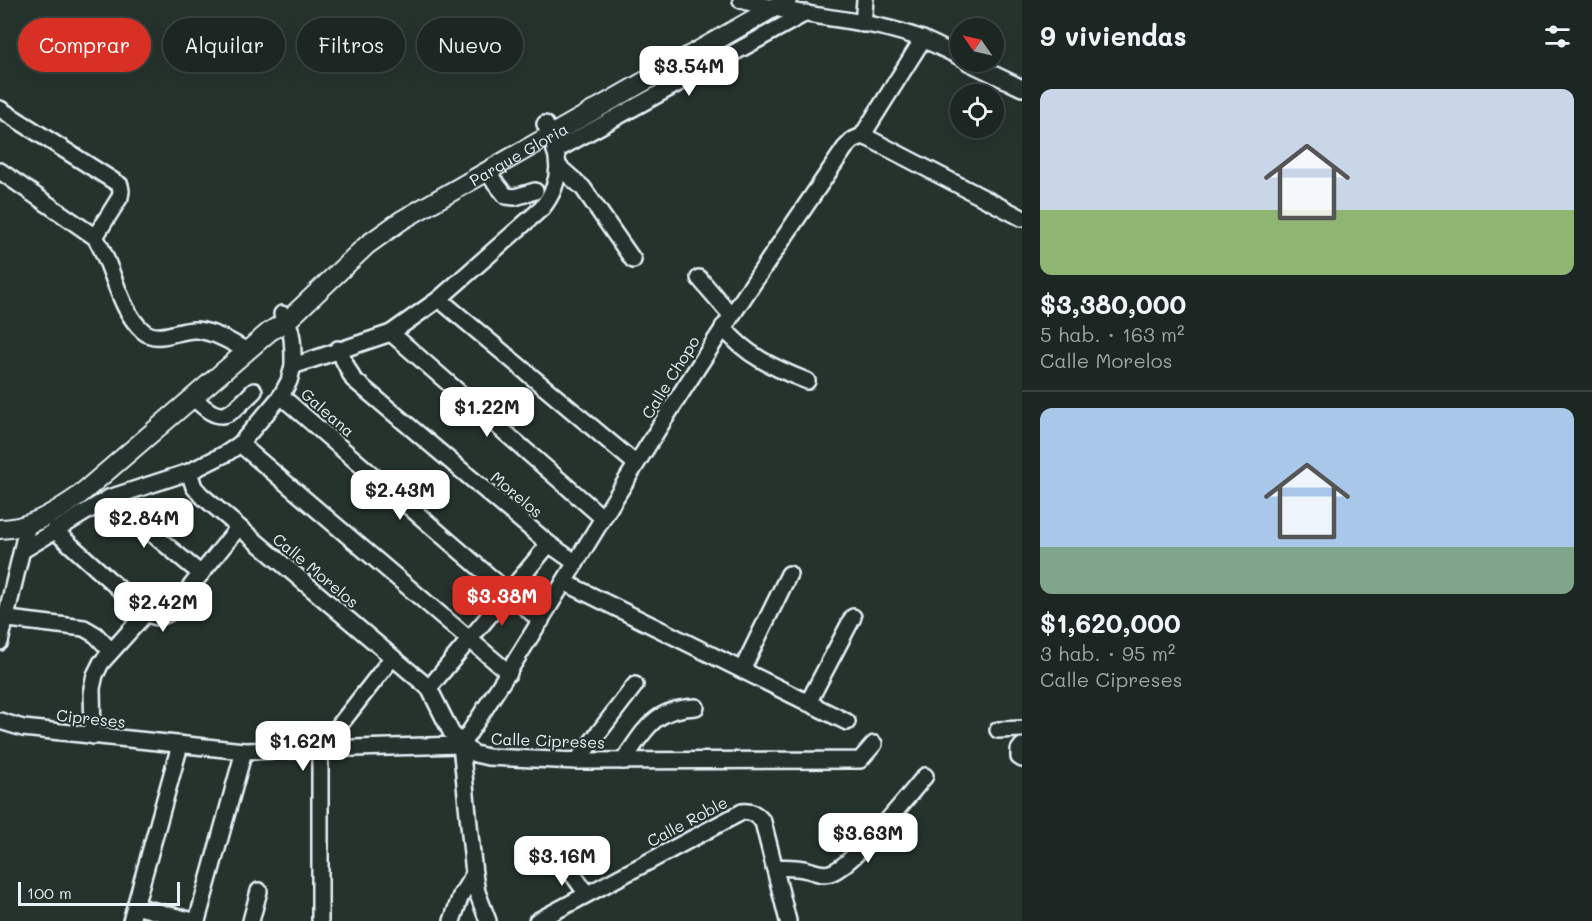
<!DOCTYPE html>
<html lang="es">
<meta charset="utf-8">
<style>
:root{--surface:#1c2622;--page:#252e2a;--text:#f1f3f6;--muted:#a0a5a5;--line:#3a4340;--accent:#d93025}
body{margin:0;font-family:Mali,sans-serif;background:var(--page);color:var(--text);height:100vh;display:flex;flex-direction:column;font-size:22px;white-space:nowrap}
*{box-sizing:border-box;margin:0}
p{font-size:20px;color:var(--muted)}
.icon{flex:none;width:33px;height:33px;fill:none;stroke:currentColor;stroke-width:2;stroke-linecap:round;stroke-linejoin:round}
.map{position:relative;flex:1;overflow:hidden}
.details{display:flex;flex-direction:column;background:var(--surface);width:570px}
.details>*{flex:none}
.hud{position:absolute;left:18px;top:18px;width:570px;height:54px;display:flex;gap:12px}
.needle{width:39px;rotate:304deg}
.controls{position:absolute;left:950px;top:18px;display:grid;gap:12px}
.controls a{display:grid;place-items:center;width:54px;height:54px;border-radius:50%;background:var(--surface);box-shadow:0 6px 24px #0002,0 0 0 2px var(--line);font-size:30px}
.scale{position:absolute;left:18px;bottom:15px;width:162px;box-sizing:border-box;padding-left:6px;border:3px solid #e8f1f8;border-top:0;font-size:16px;line-height:21px;white-space:nowrap;color:#e8f1f8;-webkit-text-stroke:4px #26332d;paint-order:stroke}
.price{position:absolute;translate:-50% -51px;padding:0 14px;border-radius:12px;background:#fff;color:#222;font-size:20px;line-height:39px;filter:drop-shadow(0 2px 3px #0008)}
.price::after{content:'';position:absolute;left:50%;top:36px;width:18px;height:14px;margin-left:-9px;background:inherit;clip-path:polygon(0 0,100% 0,50% 100%)}
.price.active{background:var(--accent);color:#fff}
ul{padding:0;list-style:none}
li{display:grid;align-content:center;gap:12px;height:318px;padding:0 18px}
li+li{border-top:2px solid var(--line)}
li span{display:grid;place-items:center;height:186px;border-radius:12px;color:#555}
li>.icon{margin-inline-start:auto}
span .icon{width:108px;height:108px;fill:#fffc;stroke-width:1}
li b{font-size:26px}
h2{display:flex;justify-content:space-between;align-items:center;height:72px;padding:0 18px;font-size:26px}
.chip{padding:0 21px;border-radius:27px;background:var(--surface);box-shadow:0 6px 24px #0002,0 0 0 2px var(--line);font-size:21px;line-height:54px}
.chip.active{background:var(--accent);color:#fff}
main{display:flex;flex:1;min-height:0}
.map>svg:first-child{display:block}
</style>
<main>
<div class="map">
<svg width="1022" height="921" viewBox="0 0 1022 921">
<rect width="100%" height="100%" fill="#26332d"/>
<filter id="ink" filterUnits="userSpaceOnUse"><feTurbulence type="fractalNoise" baseFrequency=".0167" numOctaves="2"/><feDisplacementMap in="SourceGraphic" scale="12" xChannelSelector="R" yChannelSelector="G"/><feConvolveMatrix kernelMatrix="1 2 1 2 8 2 1 2 1" color-interpolation-filters="sRGB"/></filter>
<g filter="url(#ink)">
<g fill="none" stroke-linecap="round" stroke-linejoin="round">
<defs>
<g id="minor">
<path d="M 741,0 C 797,17 858,17 914,36 C 930,41 945,50 960,57"/>
<path d="M 863,24 L 865,0"/>
<path d="M 968,62 L 1022,88"/>
<path d="M 0,109 L 120,185 L 121,191 L 120,197 L 95,237"/>
<path d="M 862,136 L 870,139 L 1022,218"/>
<path d="M 555,151 L 806,13"/>
<path d="M 558,166 L 583,188 L 633,260"/>
<path d="M 0,171 L 95,237 C 113,264 118,309 143,331 C 158,344 178,329 196,330 C 215,332 230,341 247,351"/>
<path d="M 486,171 L 506,196 L 515,197 L 535,191"/>
<path d="M 699,278 L 731,315"/>
<path d="M 439,299 L 636,464"/>
<path d="M 282,314 C 294,327 293,349 293,366"/>
<path d="M 723,327 C 745,355 774,368 807,381"/>
<path d="M 391,333 L 603,518"/>
<path d="M 338,349 L 353,379 L 549,544 L 576,563"/>
<path d="M 281,396 L 541,621"/>
<path d="M 194,398 C 223,427 229,415 254,391"/>
<path d="M 240,444 L 509,673"/>
<path d="M 189,472 L 194,487 L 201,495 L 429,688 L 451,732 L 461,745"/>
<path d="M 109,498 L 201,574"/>
<path d="M 54,530 L 146,613"/>
<path d="M 23,550 L 109,498 L 189,472 L 227,453 L 240,444 L 281,396 L 289,381 L 293,366 L 391,333 L 439,299 L 542,208 C 564,180 561,155 545,124"/>
<path d="M 564,582 L 847,722"/>
<path d="M 0,618 L 84,628 L 96,635 L 111,651"/>
<path d="M 0,642 L 28,524"/>
<path d="M 742,670 L 789,574"/>
<path d="M 429,688 L 549,544"/>
<path d="M 808,703 L 853,617"/>
<path d="M 0,721 L 23,728 L 244,751 L 461,745 L 475,754 L 488,757 L 577,761 L 860,760 L 874,744"/>
<path d="M 998,730 L 1022,729"/>
<path d="M 93,736 L 92,688 L 95,675 L 101,663 L 146,613 C 156,618 161,618 170,612 L 238,528"/>
<path d="M 461,745 C 523,653 578,557 637,463 C 703,356 774,252 845,148 L 853,140 L 862,136 L 923,39"/>
<path d="M 461,745 L 474,874 L 477,892 L 488,921"/>
<path d="M 1022,746 L 1019,750 L 1019,757 L 1022,759"/>
<path d="M 577,761 L 635,685"/>
<path d="M 623,761 C 646,729 653,709 696,707"/>
<path d="M 563,861 L 587,894"/>
<path d="M 774,867 C 784,868 793,867 803,869 C 812,870 820,876 830,873 C 852,867 908,796 925,776"/>
<path d="M 135,906 L 193,921"/>
<path d="M 131,921 L 180,745"/>
<path d="M 197,921 L 244,751"/>
<path d="M 251,921 L 259,891"/>
<path d="M 320,921 L 320,750 L 392,658"/>
<path d="M 452,921 L 461,895 L 474,874"/>
<path d="M 537,921 L 742,812 C 752,811 757,814 763,822 L 788,921"/>
</g>
<g id="major">
<path id="s1" d="M 0,529 C 28,529 54,513 76,498 L 247,351 L 269,332 L 288,320 L 367,245 L 402,220 L 787,0"/>
</g>
</defs>
<use href="#minor" stroke="#e8f1f8" stroke-width="20"/>
<use href="#major" stroke="#e8f1f8" stroke-width="22"/>
<use href="#minor" stroke="#26332d" stroke-width="15"/>
<use href="#major" stroke="#26332d" stroke-width="18"/>
</g>
</g>
<g text-anchor="middle" dominant-baseline="central" stroke-width="4.5" stroke-linejoin="round" paint-order="stroke">
<g font-size="16" fill="#e8f1f8" stroke="#26332d">
<text stroke="none"><textPath href="#s1" startOffset="646">Parque Gloria</textPath></text>
<text transform="translate(670 377) rotate(-58)">Calle Chopo</text>
<text transform="translate(328 412) rotate(41)">Galeana</text>
<text transform="translate(517 494) rotate(40)">Morelos</text>
<text transform="translate(316 570) rotate(40)">Calle Morelos</text>
<text transform="translate(91 718) rotate(6)">Cipreses</text>
<text transform="translate(548 740) rotate(2)">Calle Cipreses</text>
<text transform="translate(687 821) rotate(-28)">Calle Roble</text>
</g>
</g>
</svg>
<div class="controls">
<a><svg class="needle" viewBox="-14 -14 28 28"><path d="M0-13l5 13h-10z" fill="#e53935"/><path d="M0 13l5-13h-10z" fill="#a0a5a5"/></svg></a>
<a><svg class="icon" aria-label="locate" viewBox="0 0 24 24"><circle cx="12" cy="12" r="6"/><path d="M12 2v4M12 18v4M2 12h4M18 12h4"/></svg></a>
</div>
<div class="scale">100 m</div>
<b class="price" style="left:689px;top:97px">$3.54M</b>
<b class="price" style="left:487px;top:438px">$1.22M</b>
<b class="price" style="left:400px;top:521px">$2.43M</b>
<b class="price" style="left:144px;top:549px">$2.84M</b>
<b class="price active" style="left:502px;top:627px">$3.38M</b>
<b class="price" style="left:163px;top:633px">$2.42M</b>
<b class="price" style="left:303px;top:772px">$1.62M</b>
<b class="price" style="left:868px;top:864px">$3.63M</b>
<b class="price" style="left:562px;top:887px">$3.16M</b>
<div class="hud">
<a class="chip active">Comprar</a>
<a class="chip">Alquilar</a>
<a class="chip">Filtros</a>
<a class="chip">Nuevo</a>
</div>
</div>
<section class="details">
<h2>9 viviendas<svg class="icon" aria-label="filters" viewBox="0 0 24 24"><path d="M4 7h16M4 17h16"/><circle cx="9" cy="7" r="2"/><circle cx="15" cy="17" r="2"/></svg></h2>
<ul>
<li><span style="background:linear-gradient(#c9d6e8 65%,#8fb573 0)"><svg class="icon" aria-label="home" viewBox="0 0 24 24"><path d="M3 11l9-7 9 7M6 9v11h12V9"/></svg></span><div><b>$3,380,000</b><p>5 hab. · 163 m²</p><p>Calle Morelos</p></div></li>
<li><span style="background:linear-gradient(#a9c7e8 75%,#7fa58c 0)"><svg class="icon" aria-label="home" viewBox="0 0 24 24"><path d="M3 11l9-7 9 7M6 9v11h12V9"/></svg></span><div><b>$1,620,000</b><p>3 hab. · 95 m²</p><p>Calle Cipreses</p></div></li>
</ul>
</section>
</main>
